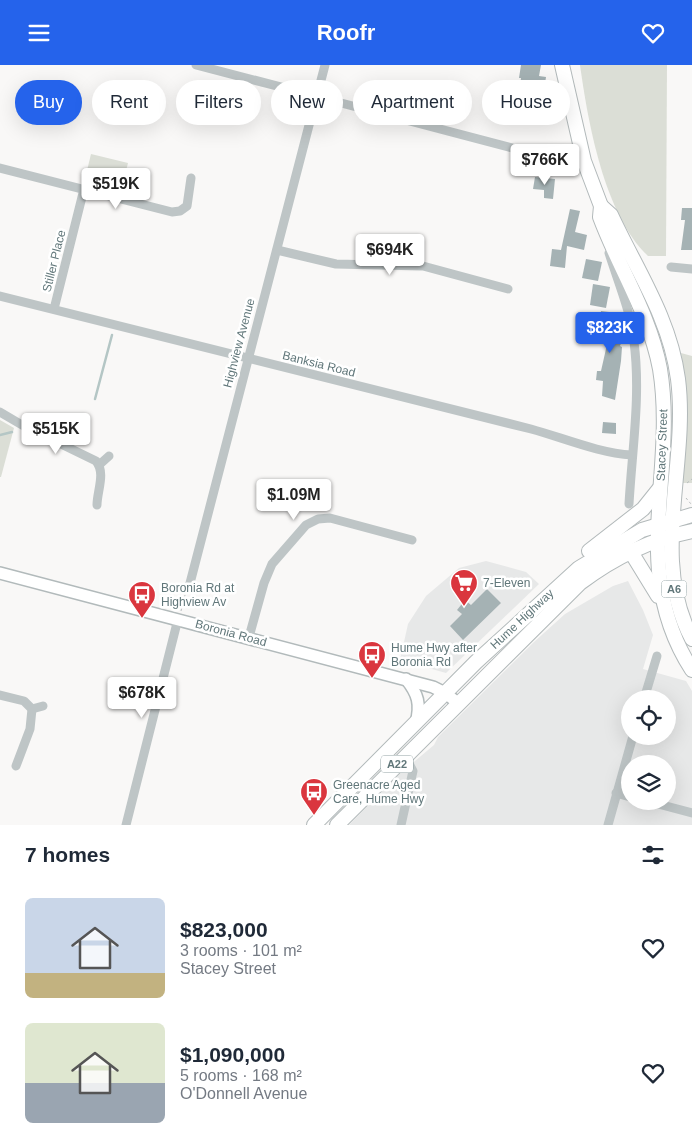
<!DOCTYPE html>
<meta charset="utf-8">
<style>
:root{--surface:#fff;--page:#f6f6f7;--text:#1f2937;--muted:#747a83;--accent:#2563eb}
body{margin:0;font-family:Helvetica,sans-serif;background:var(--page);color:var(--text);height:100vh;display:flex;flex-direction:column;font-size:19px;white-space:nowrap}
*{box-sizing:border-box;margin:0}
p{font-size:16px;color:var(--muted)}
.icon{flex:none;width:28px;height:28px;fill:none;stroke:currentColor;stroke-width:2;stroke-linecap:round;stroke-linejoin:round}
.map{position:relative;height:760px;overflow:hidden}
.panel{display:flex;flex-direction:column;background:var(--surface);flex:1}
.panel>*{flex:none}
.hud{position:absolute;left:15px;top:15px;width:662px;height:45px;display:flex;gap:10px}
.fabs{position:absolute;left:621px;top:625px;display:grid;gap:10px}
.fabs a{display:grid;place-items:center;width:55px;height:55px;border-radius:50%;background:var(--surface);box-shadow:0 5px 20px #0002;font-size:25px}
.price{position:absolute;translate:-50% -42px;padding:0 11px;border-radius:5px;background:#fff;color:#222;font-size:16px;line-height:32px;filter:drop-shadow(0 1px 2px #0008)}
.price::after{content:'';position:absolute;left:50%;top:30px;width:15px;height:11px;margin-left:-8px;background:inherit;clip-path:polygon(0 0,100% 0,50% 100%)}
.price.on{background:var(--accent);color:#fff}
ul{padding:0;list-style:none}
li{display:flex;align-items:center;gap:15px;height:125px;padding:0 25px}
li span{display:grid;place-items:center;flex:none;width:140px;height:100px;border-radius:8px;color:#555}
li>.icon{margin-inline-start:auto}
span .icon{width:60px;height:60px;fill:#fffc;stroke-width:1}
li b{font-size:21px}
h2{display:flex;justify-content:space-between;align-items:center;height:60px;padding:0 25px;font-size:21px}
.tag{padding:0 18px;border-radius:22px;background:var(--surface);box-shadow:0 5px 20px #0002;font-size:18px;line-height:45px}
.tag.on{background:var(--accent);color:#fff}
header{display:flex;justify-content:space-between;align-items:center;height:65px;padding:0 25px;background:var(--accent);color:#fff;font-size:22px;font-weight:700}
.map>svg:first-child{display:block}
</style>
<header><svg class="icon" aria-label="menu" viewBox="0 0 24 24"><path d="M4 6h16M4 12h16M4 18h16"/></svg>Roofr<svg class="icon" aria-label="heart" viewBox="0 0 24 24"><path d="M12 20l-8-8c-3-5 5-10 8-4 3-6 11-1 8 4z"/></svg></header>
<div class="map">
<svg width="692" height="760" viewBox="0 0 692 760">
<rect width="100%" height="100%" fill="#f9f8f7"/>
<g fill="#e7e8e8" fill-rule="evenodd">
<path d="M 486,496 L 526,507 L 539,519 L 446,608 L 400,595 L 408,559 L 426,531 L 459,503 Z"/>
<path d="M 628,516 L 643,545 L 653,570 L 643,604 L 686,616 L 692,626 L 692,760 L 349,760 L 396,712 L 434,680 L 438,672 L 534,577 L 565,549 L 613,521 ZM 630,634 L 668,634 L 668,671 L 630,671 ZM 630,699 L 668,699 L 668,736 L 630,736 Z"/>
</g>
<g fill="#dbded6">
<path d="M 580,0 L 667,0 L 666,191 L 648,191 C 604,150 588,57 580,0 Z"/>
<path d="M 91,89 L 128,98 L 121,126 L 84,118 Z"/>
<path d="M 681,288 L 692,291 L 692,418 L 681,418 L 684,316 Z"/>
<path d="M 0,355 L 14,363 L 1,412 L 0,412 Z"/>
</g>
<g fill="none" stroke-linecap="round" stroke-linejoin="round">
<g stroke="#b4c6c5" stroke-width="2.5">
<path d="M 95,334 L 112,270"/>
<path d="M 0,370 L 12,367"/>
</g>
</g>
<g fill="#a5b2b4">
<path d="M 521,0 L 541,0 L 539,11 L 546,12 L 544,25 L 520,20 L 521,13 L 519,13 Z"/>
<path d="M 532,45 L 555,49 L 553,58 L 530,54 Z"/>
<path d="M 535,112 L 555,114 L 553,134 L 544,133 L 544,125 L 533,124 Z"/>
<path d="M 682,143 L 692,143 L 692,185 L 681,185 L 685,155 L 681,155 Z"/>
<path d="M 570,144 L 580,146 L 575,167 L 587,170 L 584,185 L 567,181 L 565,203 L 550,201 L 552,184 L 561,185 Z"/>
<path d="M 586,194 L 602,197 L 598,216 L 582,213 Z"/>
<path d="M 593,219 L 610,222 L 606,243 L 590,240 Z"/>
<path d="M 601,246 L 617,248 L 615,267 L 624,270 L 620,281 L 622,282 L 621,296 L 615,335 L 602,331 L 603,316 L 596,315 L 597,306 L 601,306 L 608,275 L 590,270 L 592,264 L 599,266 Z"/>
<path d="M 603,357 L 616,358 L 616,369 L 602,368 Z"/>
<path d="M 487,524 L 501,538 L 463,575 L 450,561 L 462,549 L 457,545 L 465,535 L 471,540 Z"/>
</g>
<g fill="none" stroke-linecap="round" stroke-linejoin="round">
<defs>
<g id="major">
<path d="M 0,508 L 433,622 L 445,628 L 458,638"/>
<path d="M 406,614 C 418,629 421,639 416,658"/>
</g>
<g id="highway">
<path d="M 562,0 L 584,96 L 601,141 L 600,152 C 619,203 650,250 660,304 C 677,409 628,506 692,605"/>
<path d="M 601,141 L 611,150 C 636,204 670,253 678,314 C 689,400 649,493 692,574"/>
<path d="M 589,486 L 643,444 L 659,424"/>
<path d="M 631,487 L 658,531"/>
<path d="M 314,760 L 476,597 L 579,503 L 642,465 L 692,450"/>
<path d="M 337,760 L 580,518 C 613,493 652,474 692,466"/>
</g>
</defs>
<use href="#major" stroke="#b2babb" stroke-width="14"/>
<use href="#highway" stroke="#b2b9ba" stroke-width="16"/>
<g stroke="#b9bebf" stroke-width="1" stroke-dasharray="2.5 2.5" stroke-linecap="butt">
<path d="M 687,418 L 692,414"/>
<path d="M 686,433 L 691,439"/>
<path d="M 181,546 L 185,530"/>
</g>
<g stroke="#bec5c6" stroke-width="9">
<path d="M 196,0 L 308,29"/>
<circle cx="317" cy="32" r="9"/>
<path d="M 319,23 L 325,0"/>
<path d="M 326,34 L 562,96 L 575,98 L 584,96"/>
<path d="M 0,103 L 172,147 L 180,146 L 187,141 L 191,113"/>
<path d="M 277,185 L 336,199 L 423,201 L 508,224"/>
<path d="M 609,188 C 618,217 631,247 634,277 C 641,330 632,385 629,439"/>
<path d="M 671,202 L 692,204"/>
<path d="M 0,231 L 531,364 C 564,373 598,388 632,390"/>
<path d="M 54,244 L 84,124"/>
<path d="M 0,347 L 22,360 L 96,396 C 106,408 97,426 97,440"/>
<path d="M 99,400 L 109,391"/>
<path d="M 189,522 L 314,41"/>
<path d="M 249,572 L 264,518 L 272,499 L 306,460 L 318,454 L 330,453 L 412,475"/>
<path d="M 0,630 L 24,636 L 32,644 L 30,664 L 16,701"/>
<path d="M 644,634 L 657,591"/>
<path d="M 32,644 L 43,641"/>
<path d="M 616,728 L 630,732"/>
<path d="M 647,736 L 692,748"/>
<path d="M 126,760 L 178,554"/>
<path d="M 401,760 L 413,706 L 405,691"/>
<path d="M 608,760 L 633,671"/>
</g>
<use href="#major" stroke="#fff" stroke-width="11"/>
<use href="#highway" stroke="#fff" stroke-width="14"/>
</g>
<defs>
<symbol id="supermarket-pin" viewBox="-11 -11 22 30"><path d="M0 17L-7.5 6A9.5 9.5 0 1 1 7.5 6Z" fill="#da363e" stroke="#fff"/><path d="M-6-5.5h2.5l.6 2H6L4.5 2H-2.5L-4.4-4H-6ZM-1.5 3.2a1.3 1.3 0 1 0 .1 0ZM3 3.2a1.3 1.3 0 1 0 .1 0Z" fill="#fff"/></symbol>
<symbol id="bus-pin" viewBox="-11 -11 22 30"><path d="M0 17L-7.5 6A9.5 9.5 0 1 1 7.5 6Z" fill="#da363e" stroke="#fff"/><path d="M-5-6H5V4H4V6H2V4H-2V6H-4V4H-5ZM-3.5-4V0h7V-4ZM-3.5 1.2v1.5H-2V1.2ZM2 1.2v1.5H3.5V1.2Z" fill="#fff"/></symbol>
</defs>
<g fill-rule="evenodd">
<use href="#supermarket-pin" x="448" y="502" width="32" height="43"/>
<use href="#bus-pin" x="126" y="514" width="32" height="43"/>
<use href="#bus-pin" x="356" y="574" width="32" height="43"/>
<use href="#bus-pin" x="298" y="711" width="32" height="43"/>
</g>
<g text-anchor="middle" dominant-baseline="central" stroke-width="5" stroke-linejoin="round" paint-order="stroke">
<g fill="#fff" stroke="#90a0a2" stroke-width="1">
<rect x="661.5" y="515.5" width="25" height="17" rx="4"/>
<rect x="381" y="690.5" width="32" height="17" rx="4"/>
</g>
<g font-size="11" font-weight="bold" fill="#61777a">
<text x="674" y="524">A6</text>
<text x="397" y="699">A22</text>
</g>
<g font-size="12" fill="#61777a" stroke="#fff">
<text transform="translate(54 196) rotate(-76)">Stiller Place</text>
<text transform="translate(239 278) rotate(-75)">Highview Avenue</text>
<text transform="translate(319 299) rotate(14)">Banksia Road</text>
<text transform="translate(662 380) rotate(-88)">Stacey Street</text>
<text transform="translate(522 554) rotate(-43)">Hume Highway</text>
<text transform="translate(231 568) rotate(15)">Boronia Road</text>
</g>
<g font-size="12" fill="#61777a" stroke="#fff" text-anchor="start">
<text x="483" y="518">7-Eleven</text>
<text x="161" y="523">Boronia Rd at<tspan x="161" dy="14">Highview Av</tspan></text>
<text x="391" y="583">Hume Hwy after<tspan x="391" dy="14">Boronia Rd</tspan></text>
<text x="333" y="720">Greenacre Aged<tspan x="333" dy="14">Care, Hume Hwy</tspan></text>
</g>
</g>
</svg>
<div class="fabs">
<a><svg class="icon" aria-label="locate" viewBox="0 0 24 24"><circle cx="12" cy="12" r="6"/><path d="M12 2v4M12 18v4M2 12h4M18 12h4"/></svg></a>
<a><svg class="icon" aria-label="layers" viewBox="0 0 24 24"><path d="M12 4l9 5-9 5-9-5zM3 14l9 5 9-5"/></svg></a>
</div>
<b class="price" style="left:545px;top:121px">$766K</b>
<b class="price" style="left:116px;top:145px">$519K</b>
<b class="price" style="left:390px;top:211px">$694K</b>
<b class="price on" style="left:610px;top:289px">$823K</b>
<b class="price" style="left:56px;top:390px">$515K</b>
<b class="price" style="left:294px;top:456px">$1.09M</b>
<b class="price" style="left:142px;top:654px">$678K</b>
<div class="hud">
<a class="tag on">Buy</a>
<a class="tag">Rent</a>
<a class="tag">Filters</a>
<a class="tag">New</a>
<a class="tag">Apartment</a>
<a class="tag">House</a>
</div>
</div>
<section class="panel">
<h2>7 homes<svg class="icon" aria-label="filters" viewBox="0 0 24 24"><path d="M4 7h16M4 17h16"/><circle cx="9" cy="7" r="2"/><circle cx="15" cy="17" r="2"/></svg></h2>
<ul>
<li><span style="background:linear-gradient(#c9d6e8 75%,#c2b280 0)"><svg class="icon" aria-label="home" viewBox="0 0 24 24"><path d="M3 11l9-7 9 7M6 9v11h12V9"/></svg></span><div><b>$823,000</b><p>3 rooms · 101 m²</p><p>Stacey Street</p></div><svg class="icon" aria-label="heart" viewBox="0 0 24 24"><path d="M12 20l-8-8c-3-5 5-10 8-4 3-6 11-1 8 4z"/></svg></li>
<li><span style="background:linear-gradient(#dfe7d0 60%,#9aa5b1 0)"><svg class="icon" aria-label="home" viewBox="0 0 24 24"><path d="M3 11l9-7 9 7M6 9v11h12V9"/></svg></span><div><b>$1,090,000</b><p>5 rooms · 168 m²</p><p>O'Donnell Avenue</p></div><svg class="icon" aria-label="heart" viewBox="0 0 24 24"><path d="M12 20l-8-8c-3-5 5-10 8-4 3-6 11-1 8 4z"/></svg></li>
</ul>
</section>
